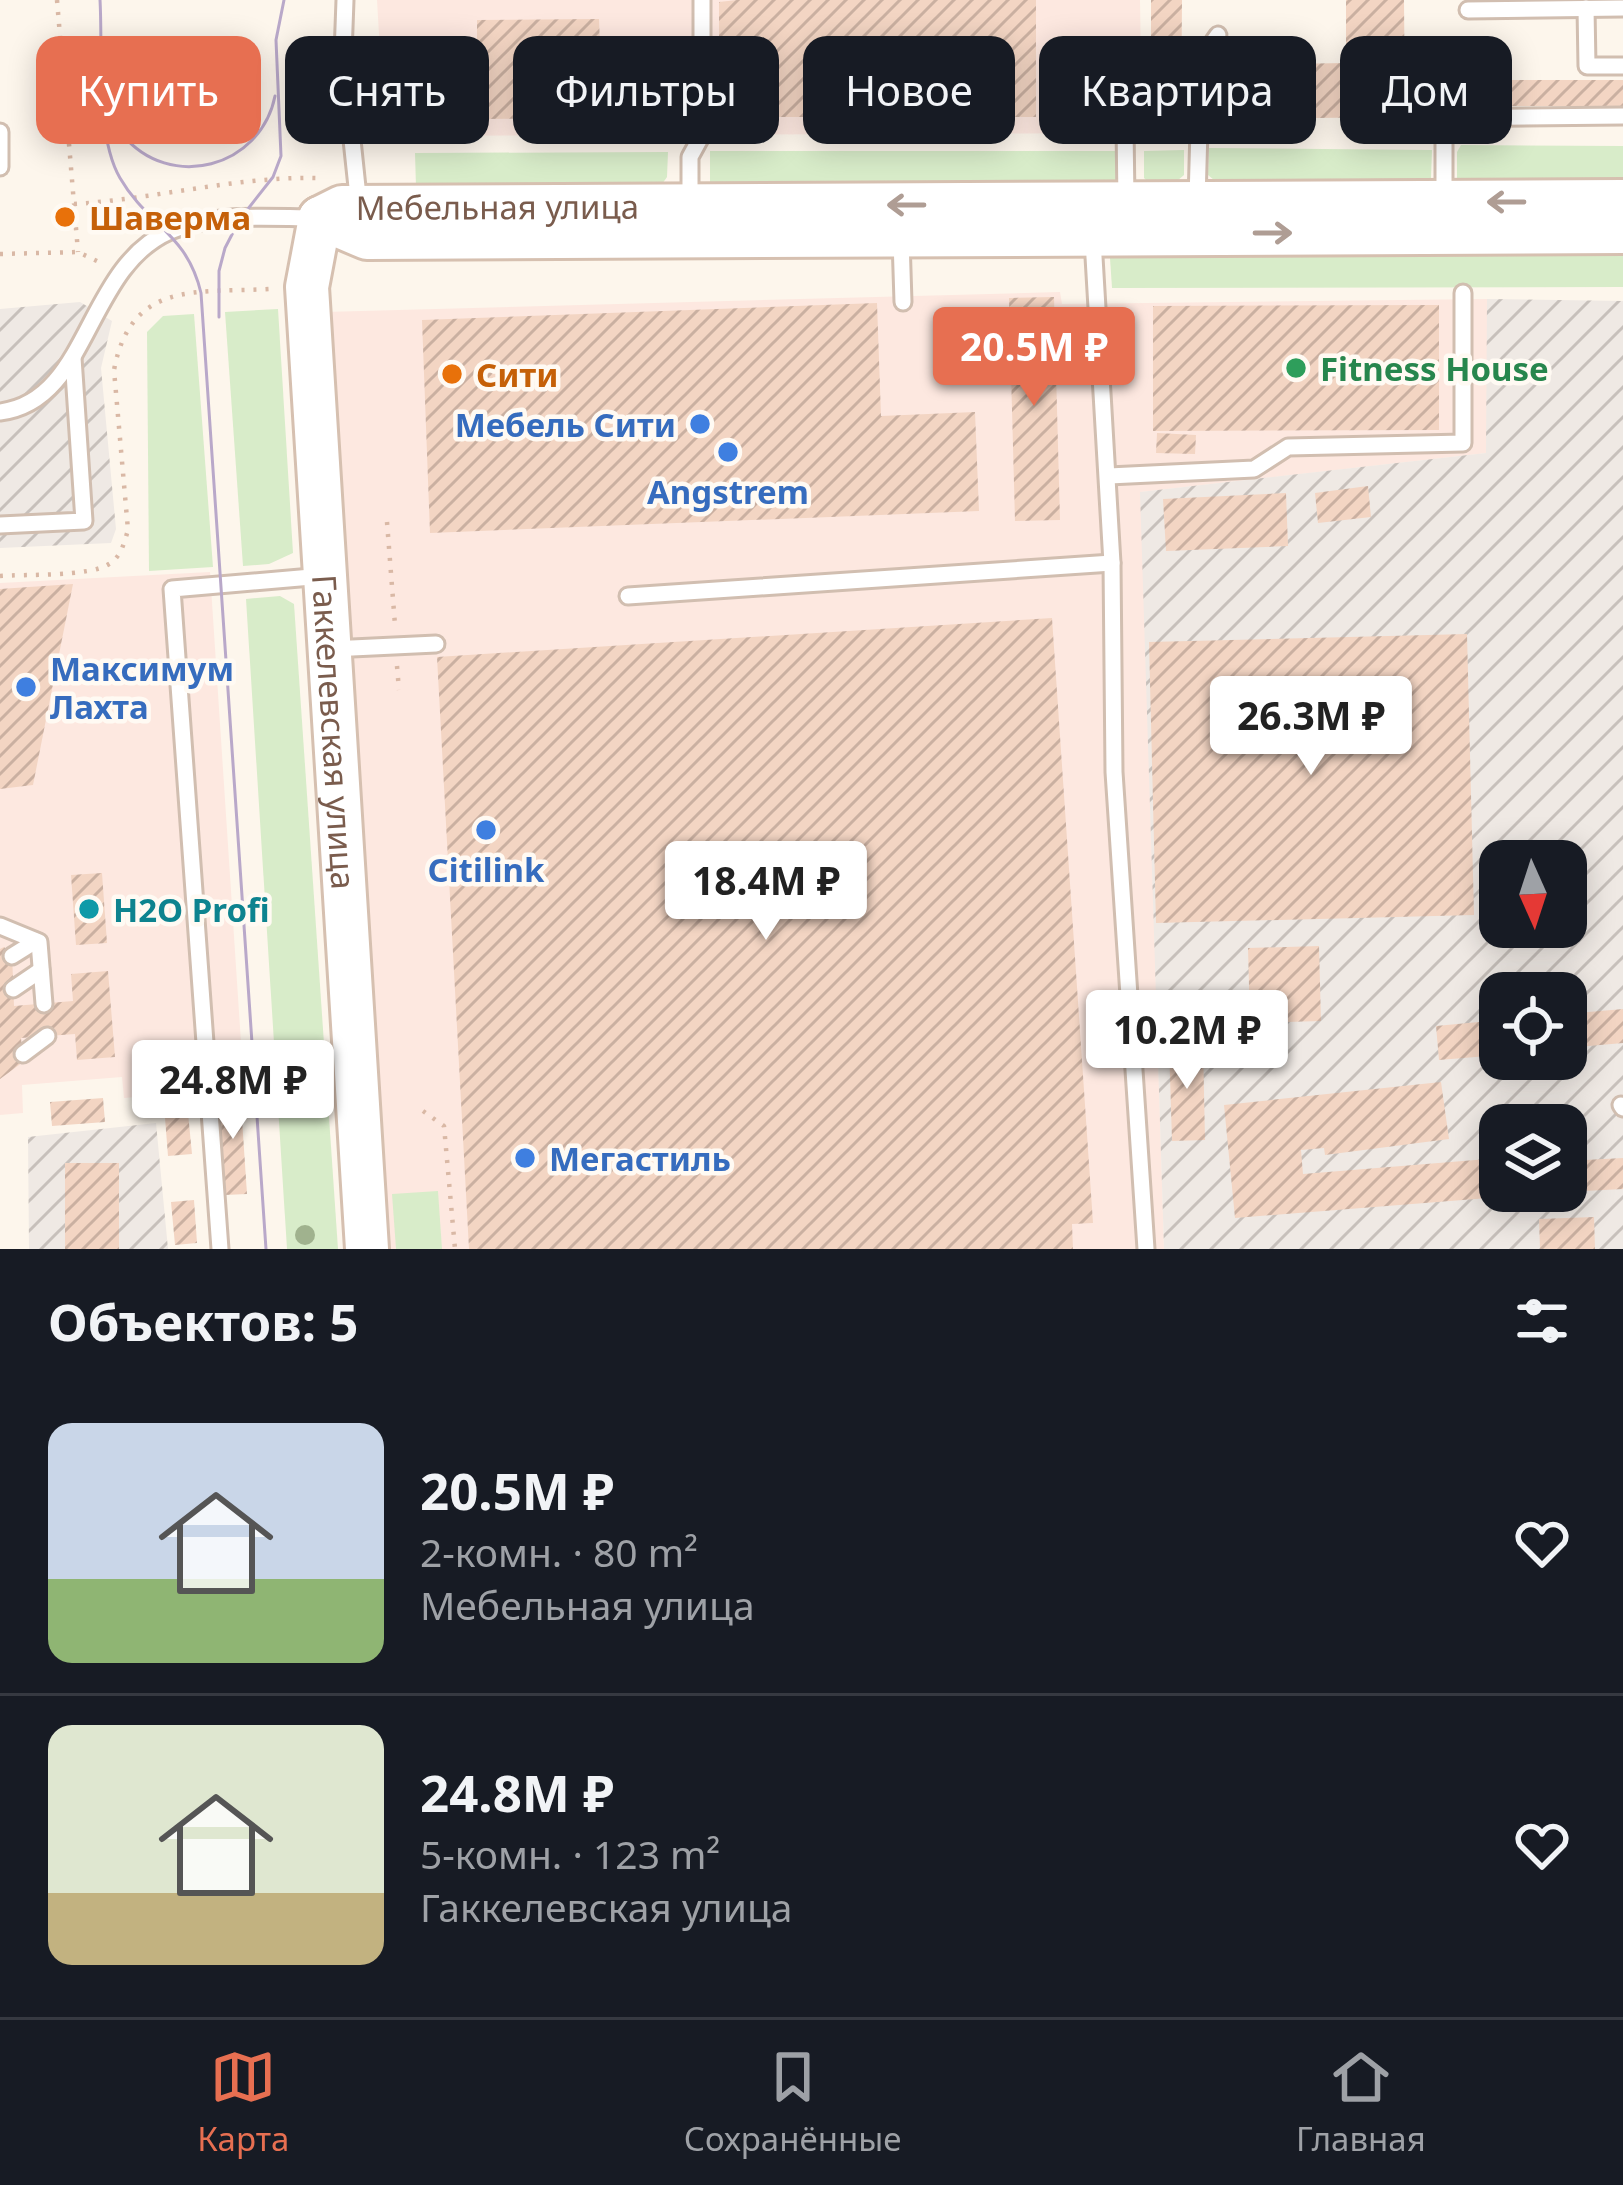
<!DOCTYPE html>
<html lang="ru">
<meta charset="utf-8">
<style>
:root{--surface:#171b24;--page:#242831;--text:#f1f3f6;--muted:#9ea1a6;--line:#363941;--accent:#e76f51}
body{margin:0;font-family:"Noto Sans",sans-serif;background:var(--page);color:var(--text);height:100vh;display:flex;flex-direction:column;font-size:45px;white-space:nowrap}
*{box-sizing:border-box;margin:0}
p{font-size:39px;color:var(--muted)}
.icon{flex:none;width:66px;height:66px;fill:none;stroke:currentColor;stroke-width:2;stroke-linecap:round;stroke-linejoin:round}
.map{position:relative;height:1249px;overflow:hidden}
.side{display:flex;flex-direction:column;background:var(--surface);flex:1}
.side>*{flex:none}
.top-card{position:absolute;left:36px;top:36px;width:1551px;height:108px;display:flex;gap:24px}
.needle{width:78px;rotate:177deg}
.controls{position:absolute;left:1479px;top:840px;display:grid;gap:24px}
.controls a{display:grid;place-items:center;width:108px;height:108px;border-radius:24px;background:var(--surface);box-shadow:0 6px 30px #0003;font-size:60px}
.price{position:absolute;translate:-50% -102px;padding:0 27px;border-radius:12px;background:#fff;color:#222;font-size:39px;line-height:78px;filter:drop-shadow(0 3px 6px #0008)}
.price::after{content:'';position:absolute;left:50%;top:72px;width:36px;height:27px;margin-left:-18px;background:inherit;clip-path:polygon(0 0,100% 0,50% 100%)}
.price.on{background:var(--accent);color:#fff}
ul{padding:0;list-style:none}
li{display:flex;align-items:center;gap:36px;height:300px;padding:0 48px}
li+li{border-top:3px solid var(--line)}
li span{display:grid;place-items:center;flex:none;width:336px;height:240px;border-radius:24px;color:#555}
li>.icon{margin-inline-start:auto}
span .icon{width:144px;height:144px;fill:#fffc;stroke-width:1}
li b{font-size:51px}
h2{display:flex;justify-content:space-between;align-items:center;height:144px;padding:0 48px;font-size:51px}
.chip{padding:0 42px;border-radius:24px;background:var(--surface);box-shadow:0 6px 30px #0003;font-size:42px;line-height:108px}
.chip.on{background:var(--accent);color:#fff}
.menu{display:flex;justify-content:space-around;align-items:center;height:168px;border-top:3px solid var(--line);background:var(--surface);font-size:33px;color:var(--muted)}
.menu a{display:grid;justify-items:center;gap:6px}
.menu .on{color:var(--accent)}
.map>svg:first-child{display:block}
</style>
<div class="map">
<svg width="1623" height="1249" viewBox="0 0 1623 1249">
<defs>
<pattern id="industrial-furrows" width="10" height="10" patternUnits="userSpaceOnUse" patternTransform="scale(3)"><rect width="10" height="10" fill="#efe9e4"/><path d="M-1 1l2-2M0 10L10 0M9 11l2-2" fill="none" stroke="#c7c0bb"/></pattern>
<pattern id="building-hatch" width="6" height="6" patternUnits="userSpaceOnUse" patternTransform="scale(3)"><rect width="6" height="6" fill="#f3d5c3"/><path d="M-1 1l2-2M0 6l6-6M5 7l2-2" fill="none" stroke="#cab0a1"/></pattern>
</defs>
<rect width="100%" height="100%" fill="#fdf6ec"/>
<g fill="#fde8e0">
<path d="M 377,0 L 1140,0 L 1142,133 L 385,136 Z"/>
<path d="M 1060,292 L 1062,304 L 1487,299 L 1487,453 L 1141,492 L 1164,1249 L 387,1249 L 324,312 Z"/>
<path d="M 210,572 L 244,1088 L 124,1098 L 122,1077 L 22,1085 L 23,1113 L 0,1115 L 0,583 Z"/>
</g>
<g fill="url(#industrial-furrows)" fill-rule="evenodd">
<path d="M 1487,299 L 1623,301 L 1623,1249 L 1164,1249 L 1140,492 L 1486,453 ZM 1500,861 L 1566,861 L 1566,927 L 1500,927 ZM 1500,993 L 1566,993 L 1566,1059 L 1500,1059 ZM 1500,1125 L 1566,1125 L 1566,1191 L 1500,1191 Z"/>
<path d="M 80,302 L 112,321 L 101,368 L 116,529 L 111,543 L 0,548 L 0,309 Z"/>
<path d="M 156,1123 L 168,1249 L 29,1249 L 28,1137 Z"/>
</g>
<g fill="#d8ecc9">
<path d="M 1461,145 L 1623,146 L 1623,185 L 1464,185 L 1457,178 L 1457,152 Z"/>
<path d="M 1209,148 L 1432,150 L 1431,178 L 1424,185 L 1221,186 L 1208,175 Z"/>
<path d="M 1184,150 L 1184,175 L 1171,186 L 1152,186 L 1144,178 L 1144,151 Z"/>
<path d="M 710,151 L 1119,151 L 1119,179 L 1111,186 L 710,187 Z"/>
<path d="M 668,152 L 667,177 L 660,187 L 416,187 L 415,153 Z"/>
<path d="M 1623,249 L 1623,287 L 1112,288 L 1110,258 L 1119,250 Z"/>
<path d="M 278,309 L 293,553 L 269,564 L 243,566 L 225,312 Z"/>
<path d="M 194,314 L 213,567 L 149,571 L 147,332 L 163,316 Z"/>
<path d="M 280,596 L 294,604 L 338,1249 L 287,1249 L 246,599 Z"/>
<path d="M 438,1191 L 442,1249 L 396,1249 L 392,1194 Z"/>
</g>
<g fill="url(#building-hatch)">
<path d="M 737,0 L 1036,0 L 1036,117 L 735,117 L 735,56 L 719,56 L 719,2 Z"/>
<path d="M 1151,0 L 1182,0 L 1181,124 L 1174,124 L 1170,134 L 1154,124 L 1143,124 L 1143,97 L 1151,97 Z"/>
<path d="M 1346,0 L 1404,0 L 1405,117 L 1224,119 L 1223,65 L 1346,63 Z"/>
<path d="M 599,19 L 600,45 L 627,45 L 627,118 L 477,119 L 477,20 Z"/>
<rect x="1500" y="80" width="123" height="26"/>
<path d="M 1054,297 L 1060,520 L 1015,521 L 1009,298 Z"/>
<path d="M 877,303 L 881,416 L 975,412 L 979,511 L 430,533 L 422,320 Z"/>
<path d="M 1439,305 L 1439,430 L 1153,431 L 1153,306 Z"/>
<path d="M 1157,433 L 1196,435 L 1195,454 L 1156,453 Z"/>
<path d="M 1368,486 L 1371,517 L 1318,523 L 1315,493 Z"/>
<path d="M 1286,493 L 1288,546 L 1166,551 L 1163,499 Z"/>
<path d="M 73,584 L 33,785 L 0,789 L 0,589 Z"/>
<path d="M 1052,618 L 1093,1223 L 1072,1224 L 1073,1249 L 469,1249 L 437,657 Z"/>
<path d="M 1467,634 L 1474,915 L 1156,923 L 1149,642 Z"/>
<path d="M 102,873 L 107,943 L 76,945 L 71,875 Z"/>
<path d="M 1319,946 L 1321,1021 L 1250,1023 L 1248,948 Z"/>
<path d="M 4,947 L 12,953 L 14,1006 L 73,1001 L 71,974 L 108,971 L 115,1057 L 77,1060 L 75,1034 L 21,1038 L 23,1062 L 0,1079 L 0,949 Z"/>
<path d="M 1623,1009 L 1623,1043 L 1566,1048 L 1566,1014 Z"/>
<path d="M 1500,1020 L 1500,1055 L 1439,1060 L 1436,1026 Z"/>
<path d="M 1203,1044 L 1205,1140 L 1172,1141 L 1169,1045 Z"/>
<path d="M 1441,1082 L 1449,1139 L 1325,1155 L 1324,1148 L 1301,1150 L 1303,1174 L 1500,1158 L 1500,1191 L 1540,1191 L 1540,1194 L 1235,1218 L 1224,1105 Z"/>
<path d="M 240,1089 L 247,1194 L 225,1195 L 218,1091 Z"/>
<path d="M 103,1098 L 105,1122 L 52,1126 L 50,1102 Z"/>
<path d="M 187,1103 L 192,1154 L 168,1156 L 164,1105 Z"/>
<path d="M 1623,1158 L 1623,1189 L 1566,1192 L 1566,1161 Z"/>
<rect x="65" y="1163" width="54" height="86"/>
<path d="M 194,1200 L 197,1243 L 175,1245 L 171,1202 Z"/>
<path d="M 1594,1217 L 1595,1249 L 1540,1249 L 1539,1219 Z"/>
</g>
<g fill="none" stroke-linecap="round" stroke-linejoin="round">
<defs>
<g id="lane">
<path d="M 345,0 L 343,55 L 359,206"/>
<path d="M 1586,8 L 1587,66 L 1623,66"/>
<path d="M 1468,10 L 1623,8"/>
<path d="M 1125,126 L 1126,201"/>
<path d="M 0,132 L 0,167"/>
<path d="M 1444,199 L 1444,118 L 1623,116"/>
<path d="M 1197,200 L 1201,59 L 1218,35"/>
<path d="M 690,204 L 690,157 L 702,135 L 702,0"/>
<path d="M 901,239 L 903,302"/>
<path d="M 1093,240 L 1112,563 L 1114,772 L 1146,1249"/>
<path d="M 0,412 C 90,401 85,268 170,231 C 214,212 270,218 317,218"/>
<path d="M 1109,476 L 1254,469 L 1288,447 L 1463,443 L 1463,293"/>
<path d="M 0,525 L 84,521 L 73,358"/>
<path d="M 628,596 L 1112,563"/>
<path d="M 331,649 L 436,644"/>
<path d="M 0,926 L 39,942 L 44,1004"/>
<path d="M 12,956 L 36,941"/>
<path d="M 13,989 L 41,970"/>
<path d="M 23,1054 L 47,1036"/>
<path d="M 1621,1105 L 1623,1108"/>
<path d="M 220,1249 L 172,589 L 323,576"/>
</g>
<g id="secondary">
<path d="M 320,218 L 367,238 L 1623,232"/>
<path id="s1" d="M 320,218 L 342,207 L 1623,201"/>
<path id="s2" d="M 320,218 L 307,287 L 367,1249"/>
</g>
</defs>
<use href="#lane" stroke="#d1beb0" stroke-width="21"/>
<use href="#secondary" stroke="#d6c0b0" stroke-width="48"/>
<g stroke="#d9b8a5" stroke-width="4.5" stroke-dasharray="3 9" stroke-linecap="butt">
<path d="M 57,0 L 78,252"/>
<path d="M 388,70 L 477,67"/>
<path d="M 74,204 C 156,199 237,176 319,178"/>
<path d="M 0,254 L 78,252 L 99,262"/>
<path d="M 387,522 L 395,625"/>
<path d="M 0,576 C 26,574 89,577 109,564 C 121,557 124,543 128,530 L 114,370 C 131,280 197,293 270,289"/>
<path d="M 397,666 L 399,690"/>
<path d="M 423,1111 L 444,1126 L 455,1249"/>
</g>
<use href="#lane" stroke="#fff" stroke-width="15"/>
<use href="#secondary" stroke="#fff" stroke-width="42"/>
<g stroke="#b9a8c9" stroke-width="3">
<path d="M 100,0 C 103,50 95,135 120,178 C 147,225 187,233 201,293 L 266,1249"/>
<path d="M 108,109 C 113,117 117,127 122,134 C 170,193 261,167 275,96"/>
<path d="M 219,317 L 219,271 L 225,248 L 240,219 L 273,177 L 281,156 L 276,40 L 284,0"/>
</g>
</g>
<circle fill="#a0b28e" cx="305" cy="1235" r="10"/>
<defs><path id="oneway-shaft" d="M-6 0H5M1.5-3L5.5 0L1.5 3" fill="none" stroke-width="1.6" stroke-linecap="round" stroke-linejoin="round" transform="scale(3)"/></defs>
<g stroke="#af9d94">
<use href="#oneway-shaft" transform="translate(1506 202) rotate(180)"/>
<use href="#oneway-shaft" transform="translate(906 205) rotate(180)"/>
<use href="#oneway-shaft" transform="translate(1273 233)"/>
</g>
<g fill="#e8710a" stroke="#fffaf3" stroke-width="4.5">
<circle cx="65" cy="217" r="12"/>
<circle cx="452" cy="374" r="12"/>
</g>
<circle fill="#2e9e5b" stroke="#fffaf3" stroke-width="4.5" cx="1296" cy="368" r="12"/>
<g fill="#3f7fe0" stroke="#fffaf3" stroke-width="4.5">
<circle cx="700" cy="424" r="12"/>
<circle cx="728" cy="452" r="12"/>
<circle cx="26" cy="687" r="12"/>
<circle cx="486" cy="830" r="12"/>
<circle cx="525" cy="1158" r="12"/>
</g>
<circle fill="#0f9aa8" stroke="#fffaf3" stroke-width="4.5" cx="89" cy="909" r="12"/>
<g text-anchor="middle" dominant-baseline="central" stroke-width="9" stroke-linejoin="round" paint-order="stroke">
<g font-size="33" fill="#7a5c4d" stroke="#fffaf3">
<text stroke="none"><textPath href="#s1" startOffset="180">Мебельная улица</textPath></text>
<text stroke="none"><textPath href="#s2" startOffset="516">Гаккелевская улица</textPath></text>
</g>
<g font-size="33" font-weight="bold" fill="#c56008" stroke="#fffaf3" text-anchor="start">
<text x="89" y="217">Шаверма</text>
<text x="476" y="374">Сити</text>
</g>
<g font-size="33" font-weight="bold" fill="#27864d" stroke="#fffaf3" text-anchor="start">
<text x="1320" y="368">Fitness House</text>
</g>
<g font-size="33" font-weight="bold" fill="#366cbe" stroke="#fffaf3">
<text x="676" y="424" text-anchor="end">Мебель Сити</text>
<text x="728" y="491">Angstrem</text>
<text x="50" y="668" text-anchor="start">Максимум<tspan x="50" dy="38">Лахта</tspan></text>
<text x="486" y="869">Citilink</text>
<text x="549" y="1158" text-anchor="start">Мегастиль</text>
</g>
<g font-size="33" font-weight="bold" fill="#0d838f" stroke="#fffaf3" text-anchor="start">
<text x="113" y="909">H2O Profi</text>
</g>
</g>
</svg>
<div class="controls">
<a><svg class="needle" viewBox="-14 -14 28 28"><path d="M0-13l5 13h-10z" fill="#e53935"/><path d="M0 13l5-13h-10z" fill="#9ea1a6"/></svg></a>
<a><svg class="icon" aria-label="locate" viewBox="0 0 24 24"><circle cx="12" cy="12" r="6"/><path d="M12 2v4M12 18v4M2 12h4M18 12h4"/></svg></a>
<a><svg class="icon" aria-label="layers" viewBox="0 0 24 24"><path d="M12 4l9 5-9 5-9-5zM3 14l9 5 9-5"/></svg></a>
</div>
<b class="price on" style="left:1034px;top:409px">20.5M ₽</b>
<b class="price" style="left:1311px;top:778px">26.3M ₽</b>
<b class="price" style="left:766px;top:943px">18.4M ₽</b>
<b class="price" style="left:1187px;top:1092px">10.2M ₽</b>
<b class="price" style="left:233px;top:1142px">24.8M ₽</b>
<div class="top-card">
<a class="chip on">Купить</a>
<a class="chip">Снять</a>
<a class="chip">Фильтры</a>
<a class="chip">Новое</a>
<a class="chip">Квартира</a>
<a class="chip">Дом</a>
</div>
</div>
<section class="side">
<h2>Объектов: 5<svg class="icon" aria-label="filters" viewBox="0 0 24 24"><path d="M4 7h16M4 17h16"/><circle cx="9" cy="7" r="2"/><circle cx="15" cy="17" r="2"/></svg></h2>
<ul>
<li><span style="background:linear-gradient(#c9d6e8 65%,#8fb573 0)"><svg class="icon" aria-label="home" viewBox="0 0 24 24"><path d="M3 11l9-7 9 7M6 9v11h12V9"/></svg></span><div><b>20.5M ₽</b><p>2-комн. · 80 m²</p><p>Мебельная улица</p></div><svg class="icon" aria-label="heart" viewBox="0 0 24 24"><path d="M12 20l-8-8c-3-5 5-10 8-4 3-6 11-1 8 4z"/></svg></li>
<li><span style="background:linear-gradient(#dfe7d0 70%,#c2b280 0)"><svg class="icon" aria-label="home" viewBox="0 0 24 24"><path d="M3 11l9-7 9 7M6 9v11h12V9"/></svg></span><div><b>24.8M ₽</b><p>5-комн. · 123 m²</p><p>Гаккелевская улица</p></div><svg class="icon" aria-label="heart" viewBox="0 0 24 24"><path d="M12 20l-8-8c-3-5 5-10 8-4 3-6 11-1 8 4z"/></svg></li>
</ul>
</section>
<nav class="menu">
<a class="on"><svg class="icon" aria-label="map" viewBox="0 0 24 24"><path d="M3 6l6-2 6 2 6-2v14l-6 2-6-2-6 2zM9 4v14M15 6v14"/></svg>Карта</a>
<a><svg class="icon" aria-label="saved" viewBox="0 0 24 24"><path d="M7 4h10v16l-5-4-5 4z"/></svg>Сохранённые</a>
<a><svg class="icon" aria-label="home" viewBox="0 0 24 24"><path d="M3 11l9-7 9 7M6 9v11h12V9"/></svg>Главная</a>
</nav>
